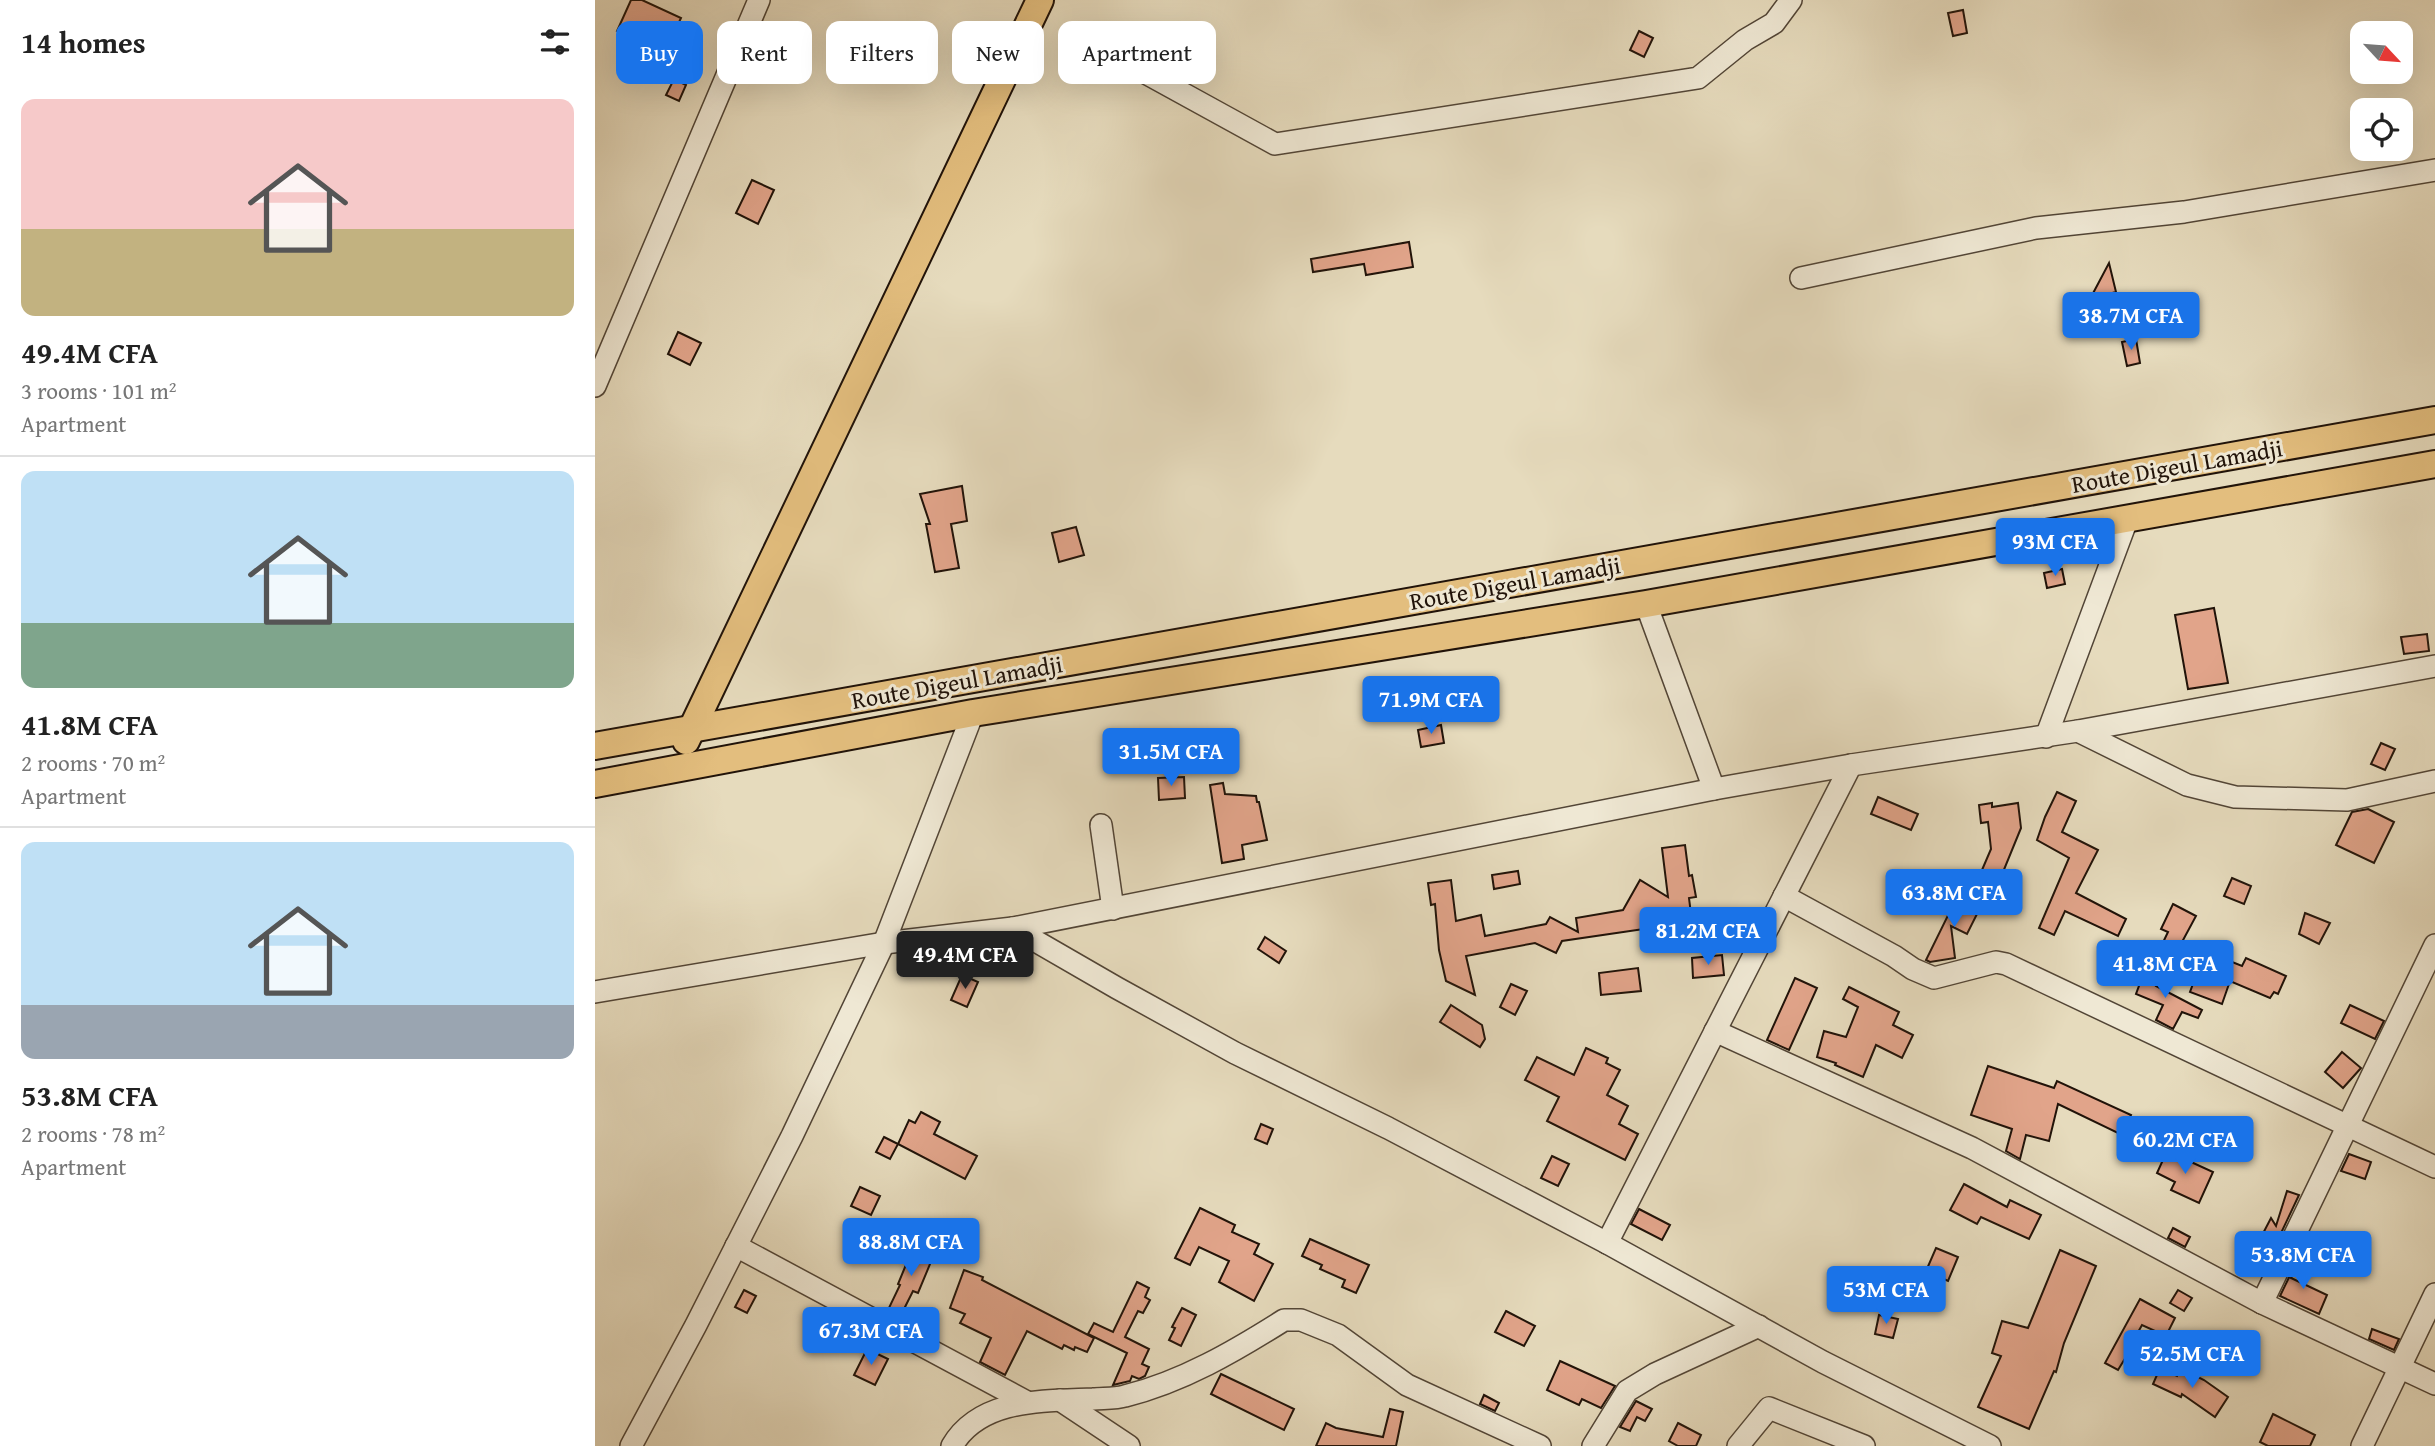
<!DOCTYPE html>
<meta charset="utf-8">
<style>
:root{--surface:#fff;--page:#f6f6f6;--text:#222;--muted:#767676;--line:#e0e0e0;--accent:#1a73e8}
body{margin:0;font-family:"Gentium Book Plus",serif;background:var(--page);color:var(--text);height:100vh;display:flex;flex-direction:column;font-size:26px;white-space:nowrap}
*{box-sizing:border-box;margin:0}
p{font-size:23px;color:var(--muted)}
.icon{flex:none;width:38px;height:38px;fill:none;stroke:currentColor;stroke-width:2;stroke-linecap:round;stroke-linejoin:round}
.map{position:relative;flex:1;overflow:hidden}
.drawer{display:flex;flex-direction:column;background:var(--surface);width:595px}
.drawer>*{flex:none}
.banner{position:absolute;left:21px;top:21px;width:665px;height:63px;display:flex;gap:14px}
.needle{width:46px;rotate:116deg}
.controls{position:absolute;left:1755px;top:21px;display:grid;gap:14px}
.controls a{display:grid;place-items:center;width:63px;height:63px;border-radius:14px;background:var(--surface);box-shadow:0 7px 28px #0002;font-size:35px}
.price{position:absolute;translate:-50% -60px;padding:0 16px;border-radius:7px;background:var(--accent);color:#fff;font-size:23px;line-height:46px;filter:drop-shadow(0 2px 4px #0008)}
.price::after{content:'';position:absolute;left:50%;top:42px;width:21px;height:16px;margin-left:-10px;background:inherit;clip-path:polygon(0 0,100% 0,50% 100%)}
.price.current{background:#222;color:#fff}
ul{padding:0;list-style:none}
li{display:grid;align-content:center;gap:14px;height:371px;padding:0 21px}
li+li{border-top:2px solid var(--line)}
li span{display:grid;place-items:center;height:217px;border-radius:14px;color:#555}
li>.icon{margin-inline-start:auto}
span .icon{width:126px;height:126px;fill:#fffc;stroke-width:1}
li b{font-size:30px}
h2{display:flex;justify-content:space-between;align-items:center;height:84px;padding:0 21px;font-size:30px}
.chip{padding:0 24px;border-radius:14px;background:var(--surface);box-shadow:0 7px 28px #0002;font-size:24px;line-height:63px}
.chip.current{background:var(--accent);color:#fff}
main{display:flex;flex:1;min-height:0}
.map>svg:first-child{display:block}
</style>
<main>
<section class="drawer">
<h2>14 homes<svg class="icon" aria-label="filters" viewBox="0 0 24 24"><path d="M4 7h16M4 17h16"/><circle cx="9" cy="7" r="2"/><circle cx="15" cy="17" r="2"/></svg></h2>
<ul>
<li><span style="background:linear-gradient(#f6c9c9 60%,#c2b280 0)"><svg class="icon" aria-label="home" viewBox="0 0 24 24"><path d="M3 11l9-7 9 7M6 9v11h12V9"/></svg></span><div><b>49.4M CFA</b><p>3 rooms · 101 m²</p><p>Apartment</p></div></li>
<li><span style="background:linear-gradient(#bfe0f5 70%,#7fa58c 0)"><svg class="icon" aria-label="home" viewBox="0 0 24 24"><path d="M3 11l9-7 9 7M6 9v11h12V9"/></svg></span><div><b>41.8M CFA</b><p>2 rooms · 70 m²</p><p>Apartment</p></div></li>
<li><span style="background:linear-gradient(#bfe0f5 75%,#9aa5b1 0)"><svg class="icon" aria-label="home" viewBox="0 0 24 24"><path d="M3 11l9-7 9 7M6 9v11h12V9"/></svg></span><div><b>53.8M CFA</b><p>2 rooms · 78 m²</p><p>Apartment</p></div></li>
</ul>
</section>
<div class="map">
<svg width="1840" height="1446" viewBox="0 0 1840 1446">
<rect width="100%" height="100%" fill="#e6dbbd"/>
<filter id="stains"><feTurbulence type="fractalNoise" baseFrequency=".00286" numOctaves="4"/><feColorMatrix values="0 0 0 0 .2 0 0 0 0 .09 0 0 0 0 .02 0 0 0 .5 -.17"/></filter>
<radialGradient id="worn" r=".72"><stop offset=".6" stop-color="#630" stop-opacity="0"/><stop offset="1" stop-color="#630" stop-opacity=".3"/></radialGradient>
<g fill="#e1a48a" stroke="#211309" stroke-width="2">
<path d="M 36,0 L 47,0 L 86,18 L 78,35 L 87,40 L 78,58 L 22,31 Z"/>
<path d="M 1368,10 L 1372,33 L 1358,36 L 1353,13 Z"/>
<path d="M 1044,31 L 1058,38 L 1049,57 L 1035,50 Z"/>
<path d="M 79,79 L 91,85 L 84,101 L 71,95 Z"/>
<path d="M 157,180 L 179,190 L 163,224 L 141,213 Z"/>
<path d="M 814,242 L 818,267 L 771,275 L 769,264 L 718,272 L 716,259 Z"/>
<path d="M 1514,263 L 1521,292 L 1495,299 Z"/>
<path d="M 83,332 L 106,343 L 95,365 L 73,354 Z"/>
<path d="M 1541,339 L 1545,363 L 1532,366 L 1527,342 Z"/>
<path d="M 367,486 L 372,521 L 356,524 L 364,568 L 340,572 L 331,524 L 335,524 L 325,494 Z"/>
<path d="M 481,527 L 489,555 L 464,562 L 457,533 Z"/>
<path d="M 1467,569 L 1470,584 L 1452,588 L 1449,573 Z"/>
<path d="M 1619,608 L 1633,683 L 1593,689 L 1580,615 Z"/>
<path d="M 1832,634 L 1834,651 L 1809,654 L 1806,637 Z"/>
<path d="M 846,725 L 849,743 L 826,747 L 823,730 Z"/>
<path d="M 1786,743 L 1800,749 L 1790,770 L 1776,764 Z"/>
<path d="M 589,777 L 590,798 L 564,800 L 563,778 Z"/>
<path d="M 628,783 L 630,794 L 661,796 L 662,802 L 664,802 L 672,840 L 647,845 L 649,859 L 627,863 L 615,785 Z"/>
<path d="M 1462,792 L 1481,801 L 1467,832 L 1503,850 L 1481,893 L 1531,919 L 1523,936 L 1470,911 L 1459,935 L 1444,928 L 1474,858 L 1442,840 L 1450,817 Z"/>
<path d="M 1283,797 L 1323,814 L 1316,830 L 1276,814 Z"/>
<path d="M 1397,803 L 1397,807 L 1423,803 L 1426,828 L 1406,877 L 1387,870 L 1396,849 L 1393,822 L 1386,823 L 1384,805 Z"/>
<path d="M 1773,809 L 1799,822 L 1779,863 L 1741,845 L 1757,812 Z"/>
<path d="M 1090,845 L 1094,876 L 1097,875 L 1101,897 L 1094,898 L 1097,922 L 967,941 L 961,953 L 940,943 L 871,956 L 880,995 L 851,981 L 844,950 L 840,904 L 836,905 L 833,883 L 856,880 L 861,921 L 886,915 L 890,936 L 951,924 L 955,917 L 983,932 L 981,918 L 1028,910 L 1045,880 L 1073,897 L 1067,848 Z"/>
<path d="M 923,871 L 925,884 L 899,889 L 897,875 Z"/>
<path d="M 1637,878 L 1656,886 L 1649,904 L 1629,896 Z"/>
<path d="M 1363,895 L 1386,906 L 1372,934 L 1356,926 L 1360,958 L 1335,962 L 1331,960 Z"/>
<path d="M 1578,904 L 1601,916 L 1587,942 L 1647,966 L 1651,958 L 1691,976 L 1683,994 L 1679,992 L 1675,998 L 1635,981 L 1627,1004 L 1595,992 L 1602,973 L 1562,955 L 1573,932 L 1566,929 Z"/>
<path d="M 1710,913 L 1735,923 L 1724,944 L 1704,934 Z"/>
<path d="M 670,937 L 691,951 L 684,963 L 663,949 Z"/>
<path d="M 1127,955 L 1129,975 L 1098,978 L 1097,958 Z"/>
<path d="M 1551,967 L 1566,973 L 1561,986 L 1607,1010 L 1603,1018 L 1587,1012 L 1578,1029 L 1561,1020 L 1568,1005 L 1541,994 Z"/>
<path d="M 1043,968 L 1046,991 L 1006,995 L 1004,973 Z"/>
<path d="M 367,975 L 383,982 L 372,1007 L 356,1000 Z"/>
<path d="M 1200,978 L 1222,988 L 1194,1050 L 1172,1040 Z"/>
<path d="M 916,984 L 932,991 L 920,1015 L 905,1007 Z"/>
<path d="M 1254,987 L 1304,1012 L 1298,1025 L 1318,1035 L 1307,1058 L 1281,1045 L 1268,1077 L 1240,1065 L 1241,1063 L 1222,1057 L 1229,1031 L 1251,1037 L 1263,1007 L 1248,999 Z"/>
<path d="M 856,1005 L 887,1025 L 890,1039 L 885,1047 L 845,1022 Z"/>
<path d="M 1755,1005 L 1789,1021 L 1780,1039 L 1746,1023 Z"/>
<path d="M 991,1048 L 1013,1058 L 1011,1063 L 1025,1070 L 1012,1095 L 1033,1106 L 1024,1124 L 1043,1134 L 1030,1160 L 952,1121 L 964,1097 L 930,1080 L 942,1057 L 979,1075 Z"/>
<path d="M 1747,1052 L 1766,1068 L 1748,1088 L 1730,1072 Z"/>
<path d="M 1393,1066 L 1459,1088 L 1462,1081 L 1536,1115 L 1527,1135 L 1463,1104 L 1454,1141 L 1431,1135 L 1425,1159 L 1411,1151 L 1417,1129 L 1376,1115 Z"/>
<path d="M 326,1112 L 345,1122 L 339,1134 L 382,1156 L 370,1179 L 303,1144 L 314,1120 L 320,1123 Z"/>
<path d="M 666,1124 L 678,1129 L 672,1144 L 660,1139 Z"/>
<path d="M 289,1137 L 303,1144 L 295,1159 L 281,1152 Z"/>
<path d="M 1572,1151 L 1618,1172 L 1604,1203 L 1576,1190 L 1580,1182 L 1562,1173 Z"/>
<path d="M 1754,1154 L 1776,1162 L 1770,1179 L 1746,1171 Z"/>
<path d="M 957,1156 L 974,1164 L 963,1186 L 946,1178 Z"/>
<path d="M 1369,1184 L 1412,1207 L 1415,1200 L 1446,1215 L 1434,1239 L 1386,1217 L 1382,1224 L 1355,1210 Z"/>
<path d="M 265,1187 L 285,1196 L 276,1215 L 256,1206 Z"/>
<path d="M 1692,1191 L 1704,1195 L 1678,1250 L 1663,1243 L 1676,1218 L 1681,1226 Z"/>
<path d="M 605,1208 L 640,1225 L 637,1232 L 664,1244 L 659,1254 L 678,1264 L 659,1301 L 624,1282 L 634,1261 L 604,1247 L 595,1265 L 580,1258 Z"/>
<path d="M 1044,1209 L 1075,1225 L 1067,1240 L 1036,1224 Z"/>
<path d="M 1578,1228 L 1595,1237 L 1590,1247 L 1573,1238 Z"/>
<path d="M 1715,1234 L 1717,1235 L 1696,1278 L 1732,1295 L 1724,1314 L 1685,1296 Z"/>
<path d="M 715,1239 L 774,1265 L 761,1293 L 747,1287 L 750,1280 L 725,1269 L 727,1265 L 707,1256 Z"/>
<path d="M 320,1243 L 340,1252 L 323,1293 L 318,1291 L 304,1319 L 292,1312 L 305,1285 L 303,1284 Z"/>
<path d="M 1341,1248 L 1363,1257 L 1353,1281 L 1331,1271 Z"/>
<path d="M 1465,1250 L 1501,1266 L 1469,1343 L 1461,1372 L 1459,1371 L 1434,1429 L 1383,1407 L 1406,1356 L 1397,1353 L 1407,1321 L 1433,1328 Z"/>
<path d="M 369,1270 L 388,1277 L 387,1280 L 499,1338 L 492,1352 L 480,1347 L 479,1350 L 469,1345 L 467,1349 L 432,1331 L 410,1375 L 385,1362 L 396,1338 L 365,1323 L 370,1314 L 355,1308 Z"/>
<path d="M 542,1282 L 554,1288 L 550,1297 L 555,1300 L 548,1313 L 543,1311 L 530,1337 L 554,1349 L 547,1364 L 554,1367 L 550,1376 L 544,1379 L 537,1376 L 535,1381 L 518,1385 L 532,1353 L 493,1334 L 499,1323 L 518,1332 Z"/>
<path d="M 149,1290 L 161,1296 L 152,1313 L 140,1307 Z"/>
<path d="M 1583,1290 L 1597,1298 L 1589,1311 L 1575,1303 Z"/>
<path d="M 1545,1299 L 1580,1318 L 1571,1336 L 1547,1325 L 1542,1334 L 1574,1356 L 1569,1364 L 1537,1347 L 1523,1370 L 1510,1363 Z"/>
<path d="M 587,1308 L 601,1315 L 586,1346 L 574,1340 L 580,1328 L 577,1327 Z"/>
<path d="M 911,1311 L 940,1326 L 929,1346 L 900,1332 Z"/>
<path d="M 1284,1315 L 1303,1319 L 1298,1338 L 1280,1334 Z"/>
<path d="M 1777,1329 L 1804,1339 L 1799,1350 L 1774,1339 Z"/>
<path d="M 1629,1341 L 1642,1347 L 1633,1365 L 1621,1359 Z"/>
<path d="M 272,1349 L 293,1359 L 280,1385 L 259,1375 Z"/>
<path d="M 965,1361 L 1020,1386 L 1006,1408 L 987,1399 L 984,1405 L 952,1390 Z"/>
<path d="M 1565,1368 L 1582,1376 L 1585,1368 L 1609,1380 L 1633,1397 L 1620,1417 L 1587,1394 L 1586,1397 L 1558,1384 Z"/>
<path d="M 626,1374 L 699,1409 L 689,1430 L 616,1394 Z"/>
<path d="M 889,1395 L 904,1403 L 900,1411 L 885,1404 Z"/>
<path d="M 1041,1401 L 1057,1409 L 1050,1421 L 1042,1417 L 1035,1431 L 1025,1427 Z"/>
<path d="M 795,1409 L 808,1412 L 801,1446 L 721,1446 L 731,1423 L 741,1428 L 788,1437 Z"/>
<path d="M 1678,1414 L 1720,1435 L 1715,1446 L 1673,1446 L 1665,1442 Z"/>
<path d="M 1083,1423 L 1106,1435 L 1101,1446 L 1083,1446 L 1074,1441 Z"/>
</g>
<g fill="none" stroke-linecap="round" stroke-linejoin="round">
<defs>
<g id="minor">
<path d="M 487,38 L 680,144 L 1103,78 L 1150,40 L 1179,23 L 1196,0"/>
<path d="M 1206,278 L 1441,228 L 1589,212 L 1840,170"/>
<path d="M 0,386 L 164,0"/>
<path d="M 1051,604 L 1119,789"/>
<path d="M 1483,731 L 1592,785 L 1640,797 L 1752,800 L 1840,781"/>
<path d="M 1451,737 L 1533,517"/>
<path d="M 506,825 L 518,909"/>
<path d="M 1189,896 L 1299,956 L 1318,969 L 1339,978 L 1401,962 L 1411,964 L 1840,1167"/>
<path d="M 418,928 L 522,988 L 640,1053 L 793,1128 L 1012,1243 L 1228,1362 L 1395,1446"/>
<path d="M 0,992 L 289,943 L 418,928 L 1119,789 L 1256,765 L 1483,731 L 1840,666"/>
<path d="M 1120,1031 L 1377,1148 L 1667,1303 L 1840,1384"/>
<path d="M 1012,1243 L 1256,765"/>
<path d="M 141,1246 L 432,1402"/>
<path d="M 1667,1303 L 1840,945"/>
<path d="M 465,1400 L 534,1446"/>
<path d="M 36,1446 L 101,1325 L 197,1136 L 289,943 L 378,713"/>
<path d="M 357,1446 C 385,1398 449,1401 498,1399 C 508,1398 520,1399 530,1396 C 587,1382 640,1351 689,1320 L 706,1320 L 743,1335 L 812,1385 L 945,1446"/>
<path d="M 998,1446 L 1032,1391 L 1060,1374 L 1164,1326"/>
<path d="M 1143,1446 L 1174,1408 L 1269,1446"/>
<path d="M 1767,1446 L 1840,1294"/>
</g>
<g id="major">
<path d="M 91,741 L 445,0"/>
<path d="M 0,746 L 1840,420"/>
<path d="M 0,784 L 378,713 L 1051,604 L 1840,464"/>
</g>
</defs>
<use href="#minor" stroke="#524536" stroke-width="24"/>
<use href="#major" stroke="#211309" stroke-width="30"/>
<use href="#minor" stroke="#efe8d4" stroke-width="21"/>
<use href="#major" stroke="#e3be7e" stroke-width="26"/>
</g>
<g text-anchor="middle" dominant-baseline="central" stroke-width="6" stroke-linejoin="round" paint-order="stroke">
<g font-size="24" fill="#211309" stroke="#efe8d4">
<text transform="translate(1582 466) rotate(-10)">Route Digeul Lamadji</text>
<text transform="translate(920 583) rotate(-10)">Route Digeul Lamadji</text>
<text transform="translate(362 682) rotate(-10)">Route Digeul Lamadji</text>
</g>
</g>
<rect width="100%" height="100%" filter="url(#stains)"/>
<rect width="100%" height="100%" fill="url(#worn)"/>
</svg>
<div class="controls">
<a><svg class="needle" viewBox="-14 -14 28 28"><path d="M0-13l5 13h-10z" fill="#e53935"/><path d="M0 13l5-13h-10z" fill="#767676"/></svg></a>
<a><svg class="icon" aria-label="locate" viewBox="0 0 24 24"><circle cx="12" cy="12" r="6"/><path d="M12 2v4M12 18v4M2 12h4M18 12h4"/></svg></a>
</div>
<b class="price" style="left:1536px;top:352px">38.7M CFA</b>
<b class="price" style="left:1460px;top:578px">93M CFA</b>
<b class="price" style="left:836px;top:736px">71.9M CFA</b>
<b class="price" style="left:576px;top:788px">31.5M CFA</b>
<b class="price" style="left:1359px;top:929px">63.8M CFA</b>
<b class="price" style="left:1113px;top:967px">81.2M CFA</b>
<b class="price current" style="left:370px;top:991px">49.4M CFA</b>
<b class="price" style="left:1570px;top:1000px">41.8M CFA</b>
<b class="price" style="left:1590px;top:1176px">60.2M CFA</b>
<b class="price" style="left:316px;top:1278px">88.8M CFA</b>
<b class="price" style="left:1708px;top:1291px">53.8M CFA</b>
<b class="price" style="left:1291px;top:1326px">53M CFA</b>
<b class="price" style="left:276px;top:1367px">67.3M CFA</b>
<b class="price" style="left:1597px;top:1390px">52.5M CFA</b>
<div class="banner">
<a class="chip current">Buy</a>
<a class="chip">Rent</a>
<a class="chip">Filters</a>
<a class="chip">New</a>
<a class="chip">Apartment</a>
</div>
</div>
</main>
